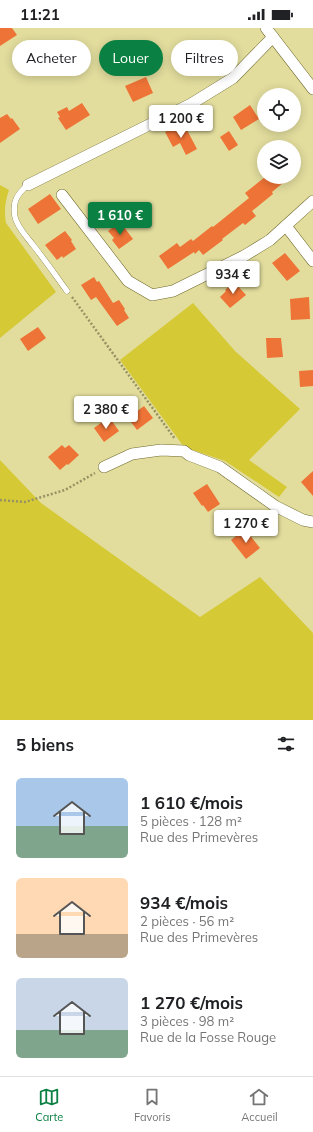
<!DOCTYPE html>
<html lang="fr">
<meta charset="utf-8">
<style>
:root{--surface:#fff;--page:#f6f6f6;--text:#202124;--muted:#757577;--line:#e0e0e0;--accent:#0b8043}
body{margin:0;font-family:Mulish,sans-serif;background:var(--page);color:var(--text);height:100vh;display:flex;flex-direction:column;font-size:15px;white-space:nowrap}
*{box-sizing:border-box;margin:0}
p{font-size:13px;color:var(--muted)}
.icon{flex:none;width:22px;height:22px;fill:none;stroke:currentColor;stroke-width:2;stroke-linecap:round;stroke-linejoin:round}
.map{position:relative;height:692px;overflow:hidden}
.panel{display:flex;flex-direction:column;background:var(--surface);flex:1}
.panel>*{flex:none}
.top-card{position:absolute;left:12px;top:12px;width:289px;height:36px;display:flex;gap:8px}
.buttons{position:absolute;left:257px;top:60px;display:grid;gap:8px}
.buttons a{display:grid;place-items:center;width:44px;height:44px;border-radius:50%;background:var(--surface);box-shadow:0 2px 10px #0003;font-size:20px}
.price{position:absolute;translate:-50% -34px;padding:0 9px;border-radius:4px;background:#fff;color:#222;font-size:13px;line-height:26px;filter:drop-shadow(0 1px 2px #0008)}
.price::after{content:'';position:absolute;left:50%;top:24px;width:12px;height:9px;margin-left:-6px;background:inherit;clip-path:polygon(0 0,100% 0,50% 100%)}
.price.current{background:var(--accent);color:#fff}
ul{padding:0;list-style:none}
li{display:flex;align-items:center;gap:12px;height:100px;padding:0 16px}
li span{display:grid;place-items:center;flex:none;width:112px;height:80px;border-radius:6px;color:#555}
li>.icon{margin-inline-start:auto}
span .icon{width:48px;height:48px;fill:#fffc;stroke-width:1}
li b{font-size:17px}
h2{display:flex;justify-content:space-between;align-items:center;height:48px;padding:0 16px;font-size:17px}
.chip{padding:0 14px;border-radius:18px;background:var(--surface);box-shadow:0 2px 10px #0003;font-size:14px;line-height:36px}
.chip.current{background:var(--accent);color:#fff}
.status{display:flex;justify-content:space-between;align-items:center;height:28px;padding:0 20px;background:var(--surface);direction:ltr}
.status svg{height:11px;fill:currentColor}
.tab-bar{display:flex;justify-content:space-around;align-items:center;height:56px;border-top:1px solid var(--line);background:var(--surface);font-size:11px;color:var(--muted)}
.tab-bar a{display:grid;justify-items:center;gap:2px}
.tab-bar .current{color:var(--accent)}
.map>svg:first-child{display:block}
</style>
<div class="status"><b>11:21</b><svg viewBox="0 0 49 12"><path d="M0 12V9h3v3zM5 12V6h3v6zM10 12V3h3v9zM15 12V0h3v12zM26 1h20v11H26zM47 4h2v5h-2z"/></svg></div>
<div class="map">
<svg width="313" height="692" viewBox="0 0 313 692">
<rect width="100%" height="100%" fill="#e2dd9d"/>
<g fill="#d6c936">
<path d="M 0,157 L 9,162 C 5,174 4,182 6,195 L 56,264 L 0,310 Z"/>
<path d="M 193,275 L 235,323 L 300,381 L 249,432 L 287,459 L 279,469 L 225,433 L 184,419 L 120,332 Z"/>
<path d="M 0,432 L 41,475 L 200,589 L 260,549 L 313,605 L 313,692 L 0,692 Z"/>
</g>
<g fill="#ee7336">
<path d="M 0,0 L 12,0 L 17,7 L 0,18 Z"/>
<path d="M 146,49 L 153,65 L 133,74 L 125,58 Z"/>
<path d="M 82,75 L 90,87 L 66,102 L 58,90 L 60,89 L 57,84 L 67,79 L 69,83 Z"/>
<path d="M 250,77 L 259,91 L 241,102 L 233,89 Z"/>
<path d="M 7,86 L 11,91 L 12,90 L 20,101 L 0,115 L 0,90 Z"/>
<path d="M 176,96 L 177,98 L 180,96 L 183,104 L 187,102 L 197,121 L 186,127 L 180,115 L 173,119 L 165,104 L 167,103 L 166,101 Z"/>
<path d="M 229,103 L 238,117 L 229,123 L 220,109 Z"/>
<path d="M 265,149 L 290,149 L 272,164 L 273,166 L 252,183 L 256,188 L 245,197 L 243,195 L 222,211 L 223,212 L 203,227 L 199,222 L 195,226 L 194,224 L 168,241 L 159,228 L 177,215 L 180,219 L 191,211 L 193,213 L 212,198 L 213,199 L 249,170 L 245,165 Z"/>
<path d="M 50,166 L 61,181 L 38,196 L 28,181 Z"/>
<path d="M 120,194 L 133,211 L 119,221 L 112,212 L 114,210 L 108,203 Z"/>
<path d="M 65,203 L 72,212 L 71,213 L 76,221 L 63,230 L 62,228 L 57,232 L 45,217 Z"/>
<path d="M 285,225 L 300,243 L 287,253 L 272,235 Z"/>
<path d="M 94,249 L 97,254 L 99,253 L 113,275 L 119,272 L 125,281 L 124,282 L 129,290 L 117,298 L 96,269 L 91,272 L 81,257 Z"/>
<path d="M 234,254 L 246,267 L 230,280 L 220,269 L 226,263 L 225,262 Z"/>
<path d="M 309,269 L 310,291 L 291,292 L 290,271 Z"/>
<path d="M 38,299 L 46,310 L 28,323 L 20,311 Z"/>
<path d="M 266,310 L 281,310 L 283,329 L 267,330 Z"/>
<path d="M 313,342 L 313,358 L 300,359 L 299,343 Z"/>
<path d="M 144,378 L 153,390 L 137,402 L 128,390 Z"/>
<path d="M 109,389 L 119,403 L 104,414 L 94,400 Z"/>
<path d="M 62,417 L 65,420 L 69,417 L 79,427 L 68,437 L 67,436 L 60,442 L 48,429 Z"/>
<path d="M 313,443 L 313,468 L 301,454 Z"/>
<path d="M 207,456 L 220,476 L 208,484 L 203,477 L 202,478 L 193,465 Z"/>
<path d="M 245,501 L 260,520 L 246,531 L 231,512 Z"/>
</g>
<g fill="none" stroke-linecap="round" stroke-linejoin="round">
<defs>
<path id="service" d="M 28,157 C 17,166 12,174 15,189 C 17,199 27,209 33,217 C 45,232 56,248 67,263"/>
<g id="minor">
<path d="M 266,0 L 313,61"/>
<path d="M 28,157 L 191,76 L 233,50 L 273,9"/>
<path d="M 62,167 L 128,253 L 152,267 L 173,263 L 244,228 L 270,212 L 313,173"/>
<path d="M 286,198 L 313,233"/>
<path d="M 104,439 L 132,426 L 161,422 L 184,423 L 189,427 L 220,439 L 275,478 L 303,492 L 313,494"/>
</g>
</defs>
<use href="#service" stroke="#6f692d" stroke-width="6"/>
<use href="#minor" stroke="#6f692d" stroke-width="12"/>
<g stroke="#969263" stroke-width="2.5" stroke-dasharray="2 2" stroke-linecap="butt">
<path d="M 72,269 L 175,411"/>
<path d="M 0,472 L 25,474 L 65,462 L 95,445"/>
</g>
<use href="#service" stroke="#fff" stroke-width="5.5"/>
<use href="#minor" stroke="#fff" stroke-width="11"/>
</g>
</svg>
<div class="buttons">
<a><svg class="icon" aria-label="locate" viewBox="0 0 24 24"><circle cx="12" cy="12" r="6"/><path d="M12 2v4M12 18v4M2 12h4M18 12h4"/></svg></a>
<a><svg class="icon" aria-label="layers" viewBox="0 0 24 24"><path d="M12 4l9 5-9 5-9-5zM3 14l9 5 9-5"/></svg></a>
</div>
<b class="price" style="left:181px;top:111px">1 200 €</b>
<b class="price current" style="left:120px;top:208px">1 610 €</b>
<b class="price" style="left:233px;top:267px">934 €</b>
<b class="price" style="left:106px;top:402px">2 380 €</b>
<b class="price" style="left:246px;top:516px">1 270 €</b>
<div class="top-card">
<a class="chip">Acheter</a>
<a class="chip current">Louer</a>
<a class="chip">Filtres</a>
</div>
</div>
<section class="panel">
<h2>5 biens<svg class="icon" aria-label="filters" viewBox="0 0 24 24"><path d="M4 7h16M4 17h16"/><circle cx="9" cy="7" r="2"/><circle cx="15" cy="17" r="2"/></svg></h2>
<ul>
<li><span style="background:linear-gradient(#a9c7e8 60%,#7fa58c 0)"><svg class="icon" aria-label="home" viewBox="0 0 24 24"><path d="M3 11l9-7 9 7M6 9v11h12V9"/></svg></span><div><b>1 610 €/mois</b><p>5 pièces · 128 m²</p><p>Rue des Primevères</p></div></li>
<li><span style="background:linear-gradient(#ffd9b3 70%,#b9a48a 0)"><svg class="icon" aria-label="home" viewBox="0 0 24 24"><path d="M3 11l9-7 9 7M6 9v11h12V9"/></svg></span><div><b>934 €/mois</b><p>2 pièces · 56 m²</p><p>Rue des Primevères</p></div></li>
<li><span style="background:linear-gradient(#c9d6e8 65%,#7fa58c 0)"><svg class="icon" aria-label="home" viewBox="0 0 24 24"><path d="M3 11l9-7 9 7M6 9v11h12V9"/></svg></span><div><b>1 270 €/mois</b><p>3 pièces · 98 m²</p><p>Rue de la Fosse Rouge</p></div></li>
</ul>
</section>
<nav class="tab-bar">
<a class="current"><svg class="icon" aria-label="map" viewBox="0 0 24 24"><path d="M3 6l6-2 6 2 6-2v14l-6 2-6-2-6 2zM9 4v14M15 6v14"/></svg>Carte</a>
<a><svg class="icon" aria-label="saved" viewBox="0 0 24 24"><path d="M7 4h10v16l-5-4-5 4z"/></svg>Favoris</a>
<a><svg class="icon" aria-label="home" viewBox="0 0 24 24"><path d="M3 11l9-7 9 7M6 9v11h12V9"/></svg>Accueil</a>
</nav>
